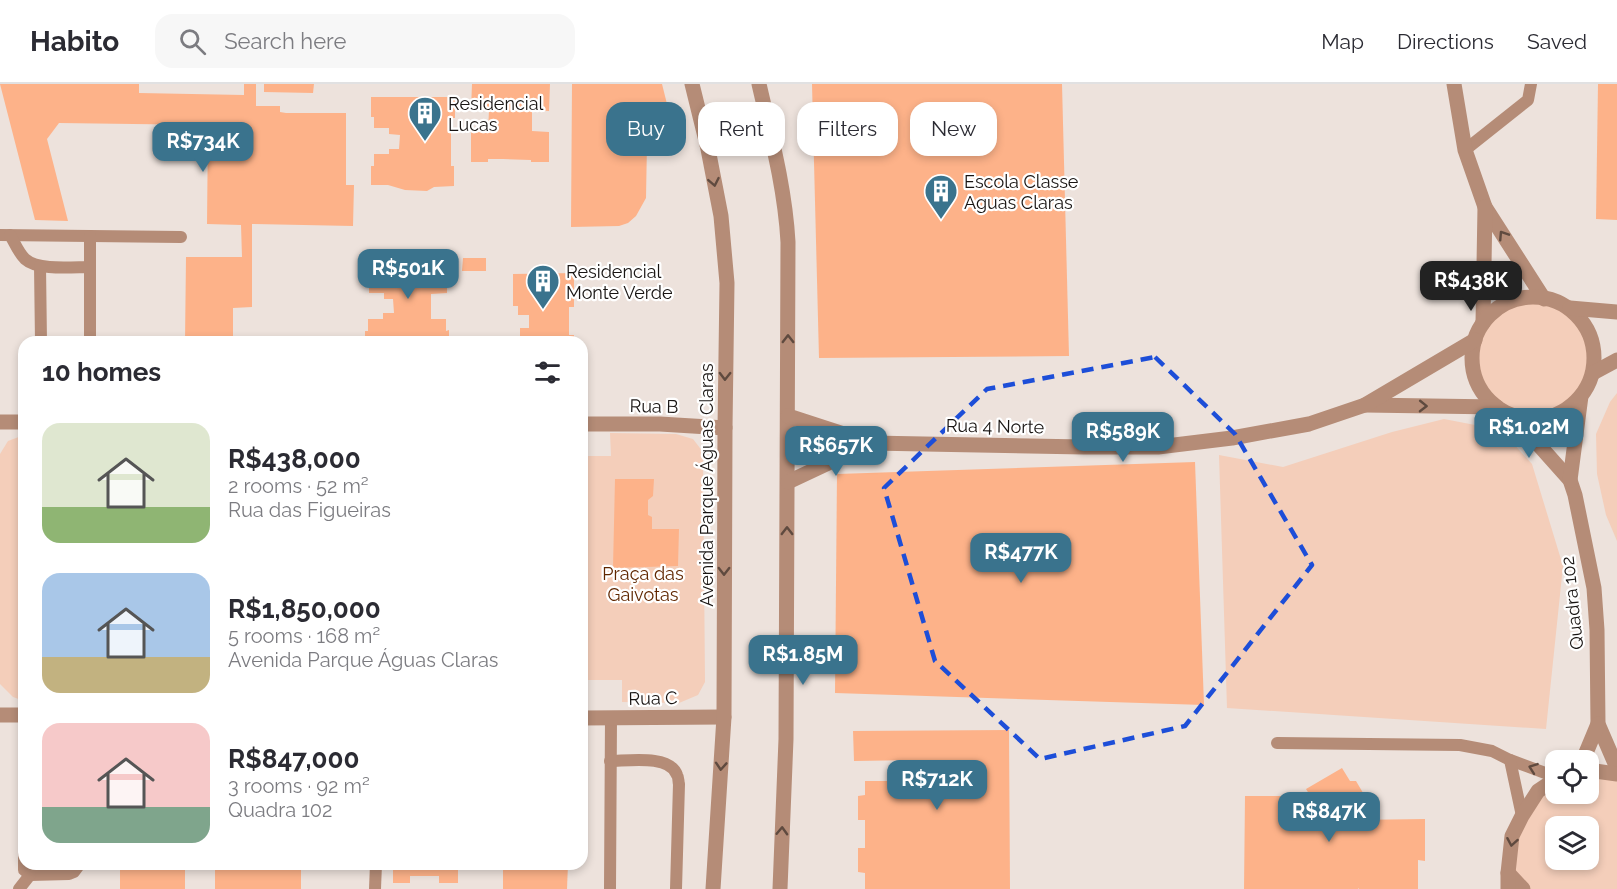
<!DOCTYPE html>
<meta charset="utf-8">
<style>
:root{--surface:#fff;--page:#f7f7f7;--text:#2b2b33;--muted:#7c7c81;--line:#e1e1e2;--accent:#3a738d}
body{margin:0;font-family:Raleway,sans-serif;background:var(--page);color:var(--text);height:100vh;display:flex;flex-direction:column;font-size:22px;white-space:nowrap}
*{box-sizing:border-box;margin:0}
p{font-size:20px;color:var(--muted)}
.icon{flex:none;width:33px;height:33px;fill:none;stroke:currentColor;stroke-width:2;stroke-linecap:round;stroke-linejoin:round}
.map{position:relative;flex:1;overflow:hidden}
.side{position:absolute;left:18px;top:252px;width:570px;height:534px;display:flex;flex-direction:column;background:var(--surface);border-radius:18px;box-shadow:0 3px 9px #0003}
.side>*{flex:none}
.guide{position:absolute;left:606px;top:18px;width:570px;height:54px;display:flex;gap:12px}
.controls{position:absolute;left:1545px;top:666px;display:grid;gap:12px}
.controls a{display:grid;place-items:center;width:54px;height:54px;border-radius:12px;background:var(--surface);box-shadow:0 3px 9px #0003;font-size:30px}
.price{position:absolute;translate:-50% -51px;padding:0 14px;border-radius:12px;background:var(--accent);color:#fff;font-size:20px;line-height:39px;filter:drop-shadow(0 2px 3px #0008)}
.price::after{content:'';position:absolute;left:50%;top:36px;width:18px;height:14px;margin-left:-9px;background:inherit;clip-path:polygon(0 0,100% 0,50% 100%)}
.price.active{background:#222;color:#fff}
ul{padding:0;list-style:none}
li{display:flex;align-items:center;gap:18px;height:150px;padding:0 24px}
li span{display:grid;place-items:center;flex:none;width:168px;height:120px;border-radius:18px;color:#555}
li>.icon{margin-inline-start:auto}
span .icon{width:72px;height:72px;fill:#fffc;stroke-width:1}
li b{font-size:26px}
h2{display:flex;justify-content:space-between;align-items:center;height:72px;padding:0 24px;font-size:26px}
.chip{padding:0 21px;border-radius:18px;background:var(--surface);box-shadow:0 3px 9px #0003;font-size:21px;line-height:54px}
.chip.active{background:var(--accent);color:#fff}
header{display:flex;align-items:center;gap:36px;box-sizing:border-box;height:84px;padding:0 30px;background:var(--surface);border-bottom:2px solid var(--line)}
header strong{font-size:28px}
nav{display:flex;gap:33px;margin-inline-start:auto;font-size:21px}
.search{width:420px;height:54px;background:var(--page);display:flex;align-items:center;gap:15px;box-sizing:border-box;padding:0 21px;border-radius:18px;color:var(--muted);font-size:22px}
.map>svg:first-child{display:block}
</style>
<header>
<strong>Habito</strong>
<div class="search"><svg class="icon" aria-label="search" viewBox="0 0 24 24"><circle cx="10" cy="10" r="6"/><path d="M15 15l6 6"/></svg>Search here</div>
<nav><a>Map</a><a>Directions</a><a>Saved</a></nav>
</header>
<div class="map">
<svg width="1617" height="805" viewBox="0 0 1617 805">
<rect width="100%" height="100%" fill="#ede2dc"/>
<g fill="#f4ceba" fill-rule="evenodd">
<circle cx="1533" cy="274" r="61"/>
<path d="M 1617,309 L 1617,457 L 1606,431 L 1597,390 L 1596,350 L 1610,318 Z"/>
<path d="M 1444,335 L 1501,346 L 1532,380 L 1563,482 L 1546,645 L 1227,624 L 1219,371 L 1283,383 L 1392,348 Z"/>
<path d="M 610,349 L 676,350 L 693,355 L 703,368 L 705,598 L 698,611 L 679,619 L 622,618 L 622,596 L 582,596 L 582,372 L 611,372 Z"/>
<path d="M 24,351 L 24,617 L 13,613 L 0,600 L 0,370 L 8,357 Z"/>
<path d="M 1589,686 L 1617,690 L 1617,805 L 1508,805 L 1512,752 L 1555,695 L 1556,710 L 1588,710 ZM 1556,742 L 1588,742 L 1588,776 L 1556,776 Z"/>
</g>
<g fill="#fdb289">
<path d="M 0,0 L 139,0 L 139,9 L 244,11 L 244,0 L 256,0 L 256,22 L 280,22 L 280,28 L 286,29 L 346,29 L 346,101 L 354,101 L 353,142 L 252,140 L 252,223 L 233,224 L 233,258 L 185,258 L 186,173 L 242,173 L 241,141 L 207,140 L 208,41 L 59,39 L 47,55 L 68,137 L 35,136 Z"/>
<path d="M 264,0 L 314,0 L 313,9 L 264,8 Z"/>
<path d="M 472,0 L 550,0 L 549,27 L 532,26 L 532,47 L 549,48 L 549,78 L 531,78 L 531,76 L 503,75 L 488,75 L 488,78 L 471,78 L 471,47 L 488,48 L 489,26 L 471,25 Z"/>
<path d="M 572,0 L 662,0 L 672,40 L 672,59 L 647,59 L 646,114 L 636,132 L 628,139 L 619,142 L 571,143 Z"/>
<path d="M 812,0 L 1062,0 L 1069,272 L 819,274 Z"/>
<path d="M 1598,0 L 1617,0 L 1617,136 L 1596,135 Z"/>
<path d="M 371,13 L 455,13 L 455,34 L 452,34 L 451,46 L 451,82 L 454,82 L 454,102 L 434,103 L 427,107 L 405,106 L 388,101 L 371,101 L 371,82 L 374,82 L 374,70 L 389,70 L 389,65 L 399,65 L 400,51 L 389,50 L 389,44 L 374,44 L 374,33 L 371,33 Z"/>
<path d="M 408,173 L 417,174 L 431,178 L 449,179 L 449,198 L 447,199 L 447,209 L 431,210 L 431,235 L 446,235 L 446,247 L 449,246 L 449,258 L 365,258 L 365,247 L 368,247 L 368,235 L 383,235 L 383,229 L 394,229 L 393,215 L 384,215 L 384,209 L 369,209 L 369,197 L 366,198 L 366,178 L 385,178 L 395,174 Z"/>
<path d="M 463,174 L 486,174 L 486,187 L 462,187 Z"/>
<path d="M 574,189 L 574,223 L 569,223 L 569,251 L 574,251 L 574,258 L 513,258 L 513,253 L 520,253 L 520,244 L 529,244 L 529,231 L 518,231 L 518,222 L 513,222 L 513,190 Z"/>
<path d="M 1195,378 L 1204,621 L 835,609 L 837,390 Z"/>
<path d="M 615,395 L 654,395 L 653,412 L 648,416 L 648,431 L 652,433 L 652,445 L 679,445 L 678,482 L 613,484 Z"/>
<path d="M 1009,646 L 1010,805 L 865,805 L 865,789 L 858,788 L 858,764 L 865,764 L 865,736 L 858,736 L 858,712 L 865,711 L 865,697 L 887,697 L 887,688 L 908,687 L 908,697 L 917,697 L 916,676 L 854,677 L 853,647 Z"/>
<path d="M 1342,684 L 1350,697 L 1356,697 L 1369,719 L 1366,725 L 1367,728 L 1353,735 L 1354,736 L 1425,735 L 1425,777 L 1418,776 L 1418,805 L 1359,805 L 1359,804 L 1358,805 L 1244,805 L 1245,712 L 1291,712 L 1291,719 L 1315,719 L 1315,745 L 1330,743 L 1306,705 Z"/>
<rect x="120" y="780" width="65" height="25"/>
<rect x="215" y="780" width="86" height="25"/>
<path d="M 393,780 L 458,780 L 458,799 L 439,799 L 439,792 L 410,792 L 410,799 L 393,799 Z"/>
<path d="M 503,780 L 568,780 L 567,805 L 503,805 Z"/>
</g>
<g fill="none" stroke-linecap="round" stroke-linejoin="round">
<g stroke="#b58c77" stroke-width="12">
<path d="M 1465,66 L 1528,16 L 1531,0"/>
<path d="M 0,151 L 181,153"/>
<path d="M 10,151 C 15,159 18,168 25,175 C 38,187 73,183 90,183"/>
<path d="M 40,182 L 41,258"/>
<path d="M 90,258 L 90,152"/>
<path d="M 1277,659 L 1460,661 L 1492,667 L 1510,676 L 1556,693"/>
<path d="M 1510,676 L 1522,732"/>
<path d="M 610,677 C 627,677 670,670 677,691 C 679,694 678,697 679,700 L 676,805"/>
<path d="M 24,752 L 24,786 L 30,791 L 69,790 L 74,788 L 80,780"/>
<path d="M 19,805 L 30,791"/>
<path d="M 375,805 L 376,780"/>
<path d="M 610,805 L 611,634"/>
</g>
<g stroke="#b58c77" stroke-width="15">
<path d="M 1454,0 L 1465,66 L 1485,123 L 1544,215"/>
<path d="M 1483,239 L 1485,123"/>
<path d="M 1513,332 L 1570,396 L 1575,411 L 1594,504 L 1597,546 L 1598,640 L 1617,684"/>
<path d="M 0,338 L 24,338"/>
<path d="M 582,340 L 660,340 L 725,344"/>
<path d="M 1570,396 L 1581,312"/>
<path d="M 0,631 L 24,631"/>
<path d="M 582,634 L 724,633"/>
<path d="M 1583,676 L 1598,640"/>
<path d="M 1588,686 L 1617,690"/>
<path d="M 1508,789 L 1523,805"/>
<path d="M 1508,805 L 1508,789 L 1512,752 L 1522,732 L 1538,707 L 1556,695"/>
</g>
<g stroke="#b58c77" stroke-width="15">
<path d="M 692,0 L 708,65 L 721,132 L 727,199 L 725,344 L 724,633 L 713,805"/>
<path d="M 759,0 C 771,52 785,104 788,158 L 786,655 L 780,805"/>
<circle cx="1533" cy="274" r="61"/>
<path d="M 1570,224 L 1617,228"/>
<path d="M 1593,289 L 1617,276"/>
<path d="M 1365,321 L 1497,323"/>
<path d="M 788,332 L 871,359 L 1084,363 L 1158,363 L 1232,354 L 1309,340 L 1365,321 L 1475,256"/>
<path d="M 788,398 L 871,359"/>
</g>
</g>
<defs><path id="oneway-chevron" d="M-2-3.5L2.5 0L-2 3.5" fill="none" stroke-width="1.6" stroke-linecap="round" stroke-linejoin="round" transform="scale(1.5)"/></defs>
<g stroke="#5f4a3f">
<use href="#oneway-chevron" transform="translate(714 98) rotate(79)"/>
<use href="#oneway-chevron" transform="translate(1503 151) rotate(-123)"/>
<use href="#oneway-chevron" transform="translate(788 255) rotate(-90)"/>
<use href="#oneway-chevron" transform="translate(725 292) rotate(91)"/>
<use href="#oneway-chevron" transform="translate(1423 322) rotate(1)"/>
<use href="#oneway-chevron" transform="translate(787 447) rotate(-90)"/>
<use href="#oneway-chevron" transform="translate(724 487) rotate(90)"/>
<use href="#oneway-chevron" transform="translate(721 682) rotate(94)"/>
<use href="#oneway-chevron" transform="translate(1533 684) rotate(-160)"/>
<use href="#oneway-chevron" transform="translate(782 747) rotate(-88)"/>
<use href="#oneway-chevron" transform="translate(1512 758) rotate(100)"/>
</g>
<path fill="none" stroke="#1d4ed8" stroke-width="4.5" stroke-dasharray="12 8" stroke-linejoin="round" d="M 1155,273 L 1235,350 L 1312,481 L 1185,642 L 1040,675 L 935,577 L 884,404 L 987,305 Z"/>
<defs>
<symbol id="building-pin" viewBox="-11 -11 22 30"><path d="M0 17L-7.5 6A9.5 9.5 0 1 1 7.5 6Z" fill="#3a738d" stroke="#fff"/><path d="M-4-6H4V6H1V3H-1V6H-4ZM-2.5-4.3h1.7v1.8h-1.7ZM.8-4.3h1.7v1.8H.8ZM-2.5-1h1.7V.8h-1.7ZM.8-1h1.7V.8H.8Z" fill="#fff"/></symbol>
</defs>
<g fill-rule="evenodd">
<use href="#building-pin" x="406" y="10" width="38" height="52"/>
<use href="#building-pin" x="922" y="88" width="38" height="52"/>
<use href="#building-pin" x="524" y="178" width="38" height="52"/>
</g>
<g text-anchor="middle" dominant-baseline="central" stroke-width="4.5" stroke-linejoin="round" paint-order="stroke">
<g font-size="18" fill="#181412" stroke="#fff" text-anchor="start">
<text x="448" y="19">Residencial<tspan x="448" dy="21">Lucas</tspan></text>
<text x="964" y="97">Escola Classe<tspan x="964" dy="21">Aguas Claras</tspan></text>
<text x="566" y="187">Residencial<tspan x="566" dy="21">Monte Verde</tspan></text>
</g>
<g font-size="18" fill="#181412" stroke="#fff">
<text transform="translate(654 322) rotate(1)">Rua B</text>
<text transform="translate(995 342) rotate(1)">Rua 4 Norte</text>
<text transform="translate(706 401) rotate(-90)">Avenida Parque Águas Claras</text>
<text transform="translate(1572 519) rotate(-96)">Quadra 102</text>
<text transform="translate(653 614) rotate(-1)">Rua C</text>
</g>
<g font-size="18" fill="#602700" stroke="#fff">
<text x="643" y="489">Praça das<tspan x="643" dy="21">Gaivotas</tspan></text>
</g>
</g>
</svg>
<div class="controls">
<a><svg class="icon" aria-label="locate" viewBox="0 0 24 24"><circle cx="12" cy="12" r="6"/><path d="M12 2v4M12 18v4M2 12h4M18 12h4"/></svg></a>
<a><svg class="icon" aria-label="layers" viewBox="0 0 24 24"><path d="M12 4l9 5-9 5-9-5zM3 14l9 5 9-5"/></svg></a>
</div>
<b class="price" style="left:203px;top:89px">R$734K</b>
<b class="price" style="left:408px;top:216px">R$501K</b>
<b class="price active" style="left:1471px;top:228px">R$438K</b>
<b class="price" style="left:1529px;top:375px">R$1.02M</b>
<b class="price" style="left:1123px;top:379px">R$589K</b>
<b class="price" style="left:836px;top:393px">R$657K</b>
<b class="price" style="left:1021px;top:500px">R$477K</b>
<b class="price" style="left:803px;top:602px">R$1.85M</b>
<b class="price" style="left:937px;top:727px">R$712K</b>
<b class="price" style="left:1329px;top:759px">R$847K</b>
<div class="guide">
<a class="chip active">Buy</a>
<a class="chip">Rent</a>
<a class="chip">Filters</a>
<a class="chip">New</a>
</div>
<section class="side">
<h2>10 homes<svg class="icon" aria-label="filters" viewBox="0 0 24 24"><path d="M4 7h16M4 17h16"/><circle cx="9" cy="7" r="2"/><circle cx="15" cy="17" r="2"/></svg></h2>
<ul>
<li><span style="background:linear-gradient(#dfe7d0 70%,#8fb573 0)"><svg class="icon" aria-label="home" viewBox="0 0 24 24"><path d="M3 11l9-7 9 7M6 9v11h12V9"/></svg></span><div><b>R$438,000</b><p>2 rooms · 52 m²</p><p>Rua das Figueiras</p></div></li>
<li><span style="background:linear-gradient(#a9c7e8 70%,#c2b280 0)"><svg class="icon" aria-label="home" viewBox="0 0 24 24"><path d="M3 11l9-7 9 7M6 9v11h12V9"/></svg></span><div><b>R$1,850,000</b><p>5 rooms · 168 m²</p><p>Avenida Parque Águas Claras</p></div></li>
<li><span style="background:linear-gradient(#f6c9c9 70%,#7fa58c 0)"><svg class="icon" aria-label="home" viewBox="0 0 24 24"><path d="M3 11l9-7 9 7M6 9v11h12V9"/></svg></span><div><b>R$847,000</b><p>3 rooms · 92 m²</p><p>Quadra 102</p></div></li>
</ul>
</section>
</div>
